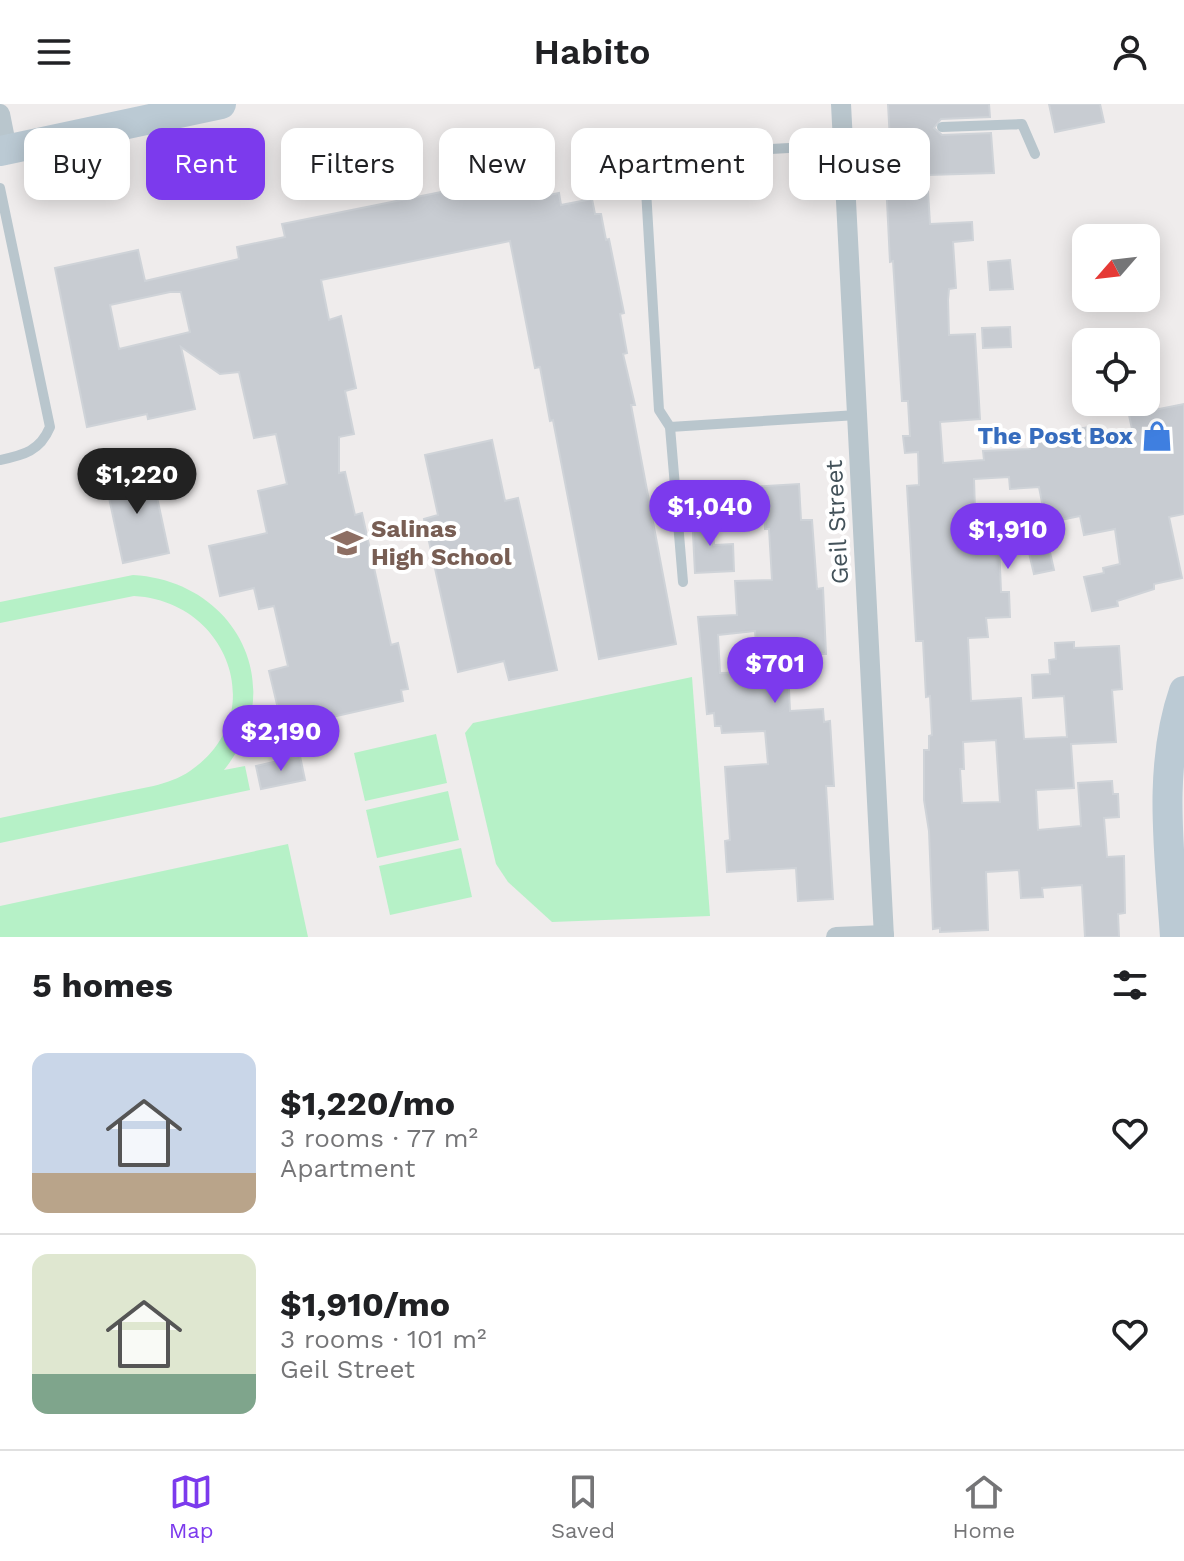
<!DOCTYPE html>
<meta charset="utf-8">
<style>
:root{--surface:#fff;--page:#f6f6f6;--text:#202124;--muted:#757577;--line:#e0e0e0;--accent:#7c3aed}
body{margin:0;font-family:"Work Sans",sans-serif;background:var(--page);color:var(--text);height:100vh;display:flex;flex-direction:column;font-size:30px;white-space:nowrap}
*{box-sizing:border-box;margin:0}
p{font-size:26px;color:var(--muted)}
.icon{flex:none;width:44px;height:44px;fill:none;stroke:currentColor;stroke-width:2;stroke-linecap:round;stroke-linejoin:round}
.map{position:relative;height:833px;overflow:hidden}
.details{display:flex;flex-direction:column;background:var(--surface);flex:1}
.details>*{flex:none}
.guide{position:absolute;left:24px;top:24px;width:1136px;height:72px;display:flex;gap:16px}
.needle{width:52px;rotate:242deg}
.controls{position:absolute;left:1072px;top:120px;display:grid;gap:16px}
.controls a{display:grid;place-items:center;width:88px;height:88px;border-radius:16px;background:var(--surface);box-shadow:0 4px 20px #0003;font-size:40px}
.price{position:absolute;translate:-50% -68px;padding:0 18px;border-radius:28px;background:var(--accent);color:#fff;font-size:26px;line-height:52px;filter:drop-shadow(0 2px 4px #0008)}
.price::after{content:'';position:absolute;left:50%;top:48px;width:24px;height:18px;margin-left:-12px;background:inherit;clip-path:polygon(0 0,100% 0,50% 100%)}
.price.current{background:#222;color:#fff}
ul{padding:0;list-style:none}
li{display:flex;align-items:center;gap:24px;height:200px;padding:0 32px}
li+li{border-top:2px solid var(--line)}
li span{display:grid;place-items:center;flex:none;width:224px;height:160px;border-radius:16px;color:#555}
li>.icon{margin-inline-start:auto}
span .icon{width:96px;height:96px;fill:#fffc;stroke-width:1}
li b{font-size:34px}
h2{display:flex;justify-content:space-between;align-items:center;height:96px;padding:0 32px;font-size:34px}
.chip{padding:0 28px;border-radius:16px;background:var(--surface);box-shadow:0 4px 20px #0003;font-size:28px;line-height:72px}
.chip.current{background:var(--accent);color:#fff}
header{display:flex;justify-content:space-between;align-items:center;height:104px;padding:0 32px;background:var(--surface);font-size:36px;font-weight:600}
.dock{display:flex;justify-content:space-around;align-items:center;height:112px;border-top:2px solid var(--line);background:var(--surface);font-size:22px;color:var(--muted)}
.dock a{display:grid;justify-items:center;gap:4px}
.dock .current{color:var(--accent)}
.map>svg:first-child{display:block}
</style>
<header><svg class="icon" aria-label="menu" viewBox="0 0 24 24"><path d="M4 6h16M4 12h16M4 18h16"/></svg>Habito<svg class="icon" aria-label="person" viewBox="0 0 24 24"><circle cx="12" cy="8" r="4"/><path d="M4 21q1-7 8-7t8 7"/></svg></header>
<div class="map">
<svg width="1184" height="833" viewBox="0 0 1184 833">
<rect width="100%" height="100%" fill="#efecec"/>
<g fill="#b6f1c7">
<path d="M 133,471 C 236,477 291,583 224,666 L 245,662 L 250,686 L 0,739 L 0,714 C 38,706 76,698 114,690 C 140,684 168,682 190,667 C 271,612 229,497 134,492 L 0,519 L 0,498 Z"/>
<path d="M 692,573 L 710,812 L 552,818 L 508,778 L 496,760 L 465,629 L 473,619 Z"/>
<path d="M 436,630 L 447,679 L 365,697 L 354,649 Z"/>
<path d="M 448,687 L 459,736 L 377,754 L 366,706 Z"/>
<path d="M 288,740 L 308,833 L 0,833 L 0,802 Z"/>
<path d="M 461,744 L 472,793 L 390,811 L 379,762 Z"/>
</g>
<g fill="#c8ccd2" stroke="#cfd3d8" stroke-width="2" fill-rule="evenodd">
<path d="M 888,0 L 989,0 L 990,13 L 941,15 L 934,24 L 942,31 L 991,29 L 994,69 L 927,71 L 930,120 L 972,118 L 973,136 L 953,138 L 956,184 L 949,185 L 948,196 L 949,231 L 975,230 L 980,315 L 940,318 L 943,359 L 984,356 L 983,347 L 1030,345 L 1028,335 L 1089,323 L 1091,333 L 1132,325 L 1129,311 L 1184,300 L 1184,410 L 1169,413 L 1182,474 L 1154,480 L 1154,485 L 1117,497 L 1118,502 L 1092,507 L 1084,473 L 1104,469 L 1103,464 L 1120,460 L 1115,425 L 1084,431 L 1080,412 L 1046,419 L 1039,383 L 1010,385 L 1009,373 L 974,375 L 976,438 L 999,438 L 1001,488 L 1009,488 L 1010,513 L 986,514 L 988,533 L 968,534 L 971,597 L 1021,594 L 1024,635 L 1067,633 L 1064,592 L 1033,594 L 1032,571 L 1050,570 L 1049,556 L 1056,555 L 1055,539 L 1074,538 L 1074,544 L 1119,542 L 1122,585 L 1112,586 L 1116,638 L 1071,640 L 1074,684 L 1036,686 L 1038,726 L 1081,722 L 1078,679 L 1112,677 L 1113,690 L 1118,690 L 1119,713 L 1104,714 L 1107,753 L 1124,752 L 1125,809 L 1118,810 L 1119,833 L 1085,833 L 1082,781 L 1042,784 L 1043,793 L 1021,794 L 1019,766 L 986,768 L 988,826 L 940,828 L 940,824 L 933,825 L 929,727 L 924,696 L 924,646 L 929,646 L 929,632 L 932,631 L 930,592 L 926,593 L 923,537 L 916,537 L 907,382 L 919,381 L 918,348 L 905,349 L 903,332 L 910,332 L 908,297 L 902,297 L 893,157 L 890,158 L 885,56 L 891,55 ZM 996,636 L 1000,698 L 962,699 L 960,665 L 964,665 L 963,638 Z"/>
<path d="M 1049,0 L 1100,0 L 1104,18 L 1055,28 Z"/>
<path d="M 517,66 L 518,73 L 534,69 L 539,93 L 559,89 L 561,101 L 592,95 L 595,110 L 601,110 L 606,136 L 609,135 L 624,209 L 620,210 L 627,249 L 623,250 L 635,301 L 631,301 L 676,540 L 599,555 L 553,316 L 550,317 L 540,263 L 535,264 L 510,137 L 321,176 L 329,216 L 341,212 L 356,284 L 345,287 L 354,330 L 339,333 L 339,369 L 345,368 L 355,411 L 362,409 L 391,541 L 398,539 L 408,585 L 401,586 L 403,597 L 292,622 L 290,611 L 280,613 L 269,567 L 288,562 L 274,502 L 259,505 L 254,484 L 220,492 L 209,442 L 267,429 L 258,387 L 287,380 L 276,330 L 254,334 L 239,268 L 220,270 L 181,243 L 195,305 L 148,315 L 147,310 L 87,323 L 55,164 L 138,146 L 145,177 L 239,155 L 237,143 L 285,133 L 282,120 L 466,83 L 464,74 L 496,67 L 497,70 ZM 170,188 L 181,188 L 190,228 L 119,245 L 110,201 Z"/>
<path d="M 1010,156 L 1013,185 L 990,186 L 988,158 Z"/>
<path d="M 1010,223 L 1011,243 L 983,244 L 982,224 Z"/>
<path d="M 492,336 L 505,397 L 518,394 L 557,566 L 509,576 L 504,557 L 458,568 L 424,415 L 438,411 L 425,351 Z"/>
<path d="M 151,365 L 169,449 L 123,459 L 105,375 Z"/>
<path d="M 799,380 L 801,416 L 812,416 L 817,485 L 823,484 L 826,550 L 820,550 L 820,562 L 788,564 L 790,607 L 823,605 L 824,618 L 830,617 L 834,682 L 826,682 L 833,795 L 798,797 L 796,764 L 727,768 L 725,737 L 730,736 L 725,663 L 768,660 L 765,627 L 722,629 L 721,622 L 715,622 L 714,609 L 707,610 L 698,513 L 737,511 L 735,477 L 772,476 L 769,425 L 765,425 L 764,404 L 750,405 L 749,383 ZM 755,527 L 758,568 L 720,569 L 718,531 Z"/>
<path d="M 712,409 L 714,441 L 733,440 L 734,467 L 695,469 L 692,410 Z"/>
<path d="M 1047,435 L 1054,466 L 1034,470 L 1026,436 Z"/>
<path d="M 300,652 L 305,676 L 261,685 L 256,662 Z"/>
</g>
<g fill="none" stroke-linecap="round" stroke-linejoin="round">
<g stroke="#b9c6cd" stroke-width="10">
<path d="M 942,23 L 1022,20 L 1035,50"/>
<path d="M 0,84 L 50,323 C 40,347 24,351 0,356"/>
<path d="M 670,323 L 857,311"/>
<path d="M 683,478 L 670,323 L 659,306 L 644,52 L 843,41"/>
</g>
<g stroke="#b9c6cd" stroke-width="20">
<path d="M 841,0 L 884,833"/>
<path d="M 0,10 L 7,45"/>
<path d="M 836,833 L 884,831"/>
</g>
<g stroke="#bbcad4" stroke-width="30">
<path d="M 0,47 L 221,0"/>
<path d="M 1175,833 C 1170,752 1157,665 1184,587"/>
</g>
</g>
<defs>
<symbol id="shop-bare" viewBox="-9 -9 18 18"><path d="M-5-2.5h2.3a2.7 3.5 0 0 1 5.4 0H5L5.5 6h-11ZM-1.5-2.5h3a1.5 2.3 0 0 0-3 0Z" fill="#3f7fe0" stroke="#fff" stroke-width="2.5" paint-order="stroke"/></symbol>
<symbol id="school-bare" viewBox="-9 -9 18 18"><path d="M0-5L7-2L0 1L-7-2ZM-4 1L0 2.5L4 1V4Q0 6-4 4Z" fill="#8d6e63" stroke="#fff" stroke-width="2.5" paint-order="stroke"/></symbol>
</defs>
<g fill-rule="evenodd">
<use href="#shop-bare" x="1135" y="310" width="44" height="44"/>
<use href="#school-bare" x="325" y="417" width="44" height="44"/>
</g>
<g text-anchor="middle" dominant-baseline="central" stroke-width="8" stroke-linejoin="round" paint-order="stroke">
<g font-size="24" font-weight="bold" fill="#366cbe" stroke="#fff" text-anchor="end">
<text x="1133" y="332">The Post Box</text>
</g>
<g font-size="24" fill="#43525a" stroke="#fff">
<text transform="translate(837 418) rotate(-93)">Geil Street</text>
</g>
<g font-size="24" font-weight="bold" fill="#785e54" stroke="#fff" text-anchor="start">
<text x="371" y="425">Salinas<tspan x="371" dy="28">High School</tspan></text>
</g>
</g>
</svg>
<div class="controls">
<a><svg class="needle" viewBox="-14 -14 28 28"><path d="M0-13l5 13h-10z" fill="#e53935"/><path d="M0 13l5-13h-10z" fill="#757577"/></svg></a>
<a><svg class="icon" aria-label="locate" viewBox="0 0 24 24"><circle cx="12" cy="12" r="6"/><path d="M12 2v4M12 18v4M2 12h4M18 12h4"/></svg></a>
</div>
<b class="price current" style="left:137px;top:412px">$1,220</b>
<b class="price" style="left:710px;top:444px">$1,040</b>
<b class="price" style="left:1008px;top:467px">$1,910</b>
<b class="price" style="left:775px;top:601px">$701</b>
<b class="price" style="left:281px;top:669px">$2,190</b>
<div class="guide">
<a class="chip">Buy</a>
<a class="chip current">Rent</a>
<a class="chip">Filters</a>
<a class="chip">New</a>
<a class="chip">Apartment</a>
<a class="chip">House</a>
</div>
</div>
<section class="details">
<h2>5 homes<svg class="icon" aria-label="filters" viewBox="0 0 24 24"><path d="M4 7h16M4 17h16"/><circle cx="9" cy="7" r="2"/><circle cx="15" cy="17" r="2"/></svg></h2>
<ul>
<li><span style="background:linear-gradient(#c9d6e8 75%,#b9a48a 0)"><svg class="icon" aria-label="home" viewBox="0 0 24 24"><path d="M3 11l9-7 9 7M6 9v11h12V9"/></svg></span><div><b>$1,220/mo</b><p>3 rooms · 77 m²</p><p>Apartment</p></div><svg class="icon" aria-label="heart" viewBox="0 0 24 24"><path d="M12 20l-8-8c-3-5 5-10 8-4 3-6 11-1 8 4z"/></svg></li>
<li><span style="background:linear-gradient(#dfe7d0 75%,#7fa58c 0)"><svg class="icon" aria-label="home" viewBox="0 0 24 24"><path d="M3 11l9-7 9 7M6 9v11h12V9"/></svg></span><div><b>$1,910/mo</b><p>3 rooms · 101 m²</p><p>Geil Street</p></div><svg class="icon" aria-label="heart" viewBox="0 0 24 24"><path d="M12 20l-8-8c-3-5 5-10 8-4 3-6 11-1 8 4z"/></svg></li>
</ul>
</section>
<nav class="dock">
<a class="current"><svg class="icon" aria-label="map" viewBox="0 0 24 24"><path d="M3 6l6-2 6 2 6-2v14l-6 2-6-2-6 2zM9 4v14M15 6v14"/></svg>Map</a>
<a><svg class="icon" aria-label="saved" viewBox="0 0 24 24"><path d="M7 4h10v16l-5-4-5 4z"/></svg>Saved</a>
<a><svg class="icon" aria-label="home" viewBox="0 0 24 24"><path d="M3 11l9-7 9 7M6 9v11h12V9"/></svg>Home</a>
</nav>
